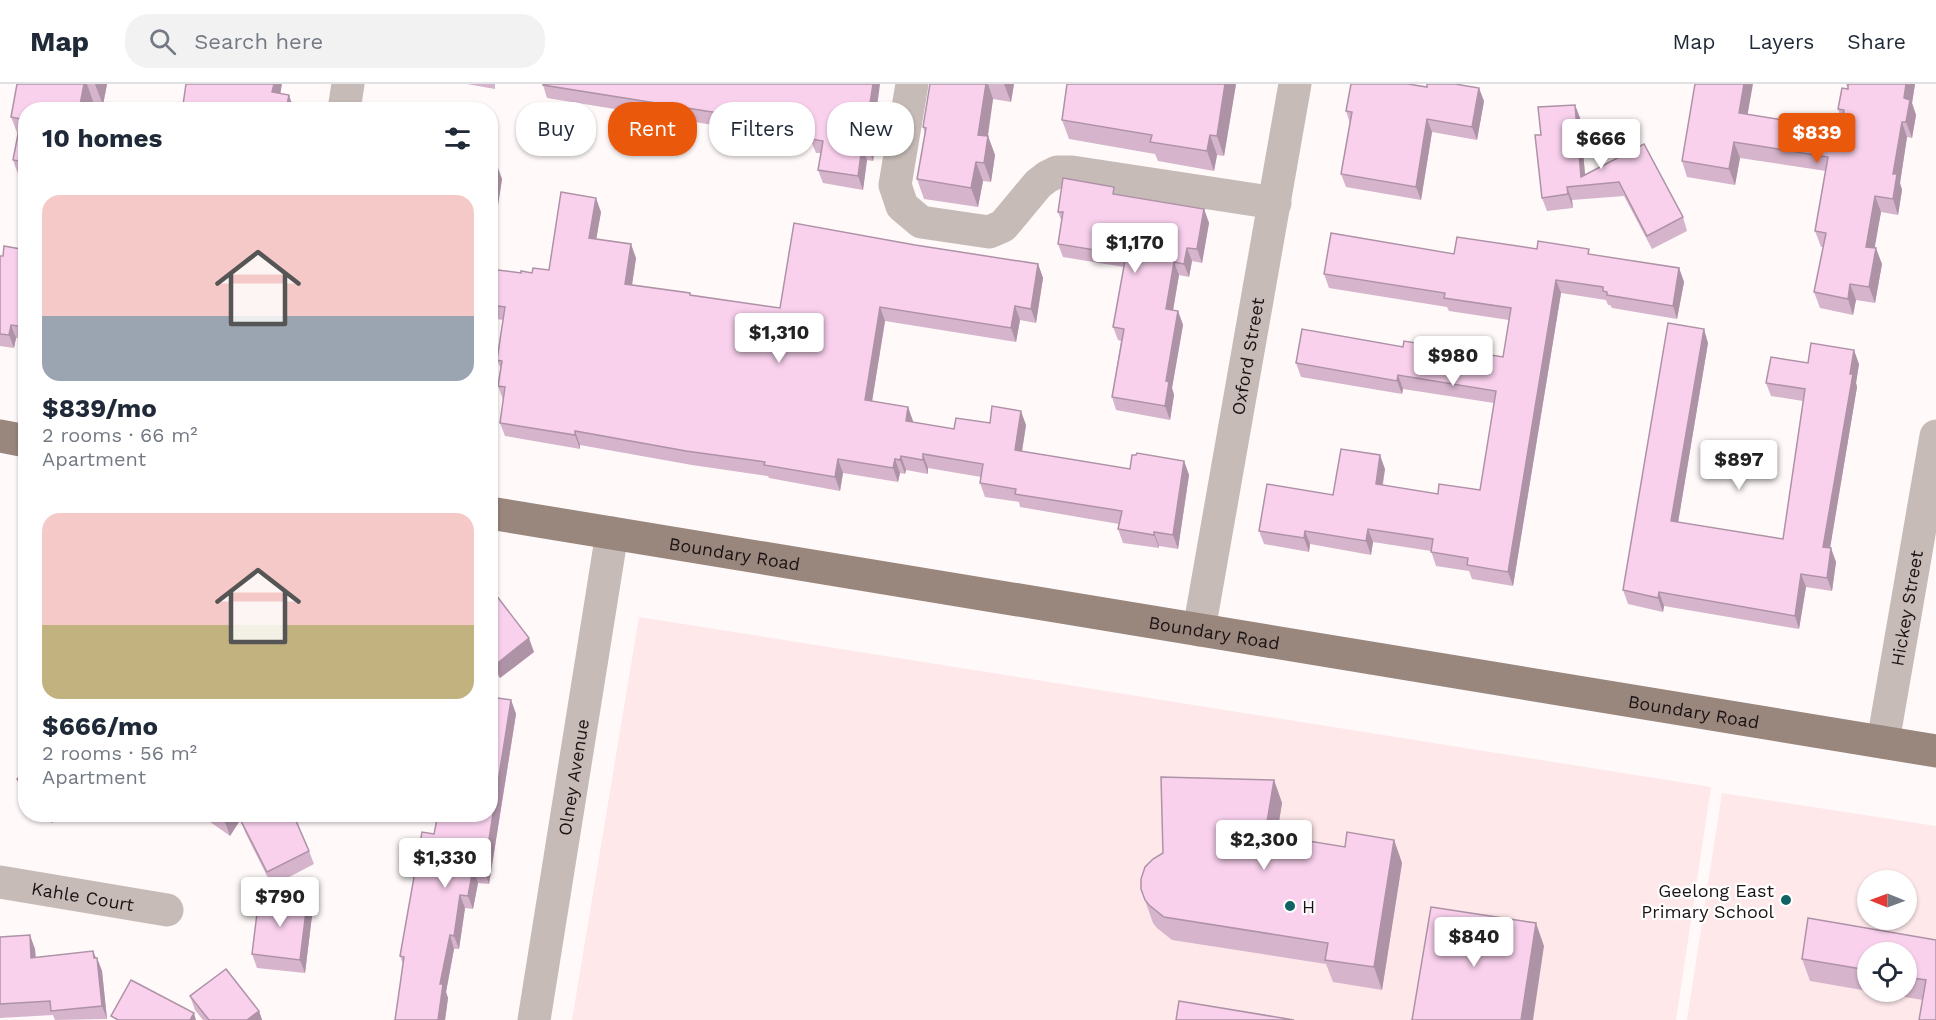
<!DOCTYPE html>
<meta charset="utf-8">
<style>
:root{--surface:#fff;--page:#f2f2f3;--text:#1f2937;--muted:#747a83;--line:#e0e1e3;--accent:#ea580c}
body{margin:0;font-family:"Work Sans",sans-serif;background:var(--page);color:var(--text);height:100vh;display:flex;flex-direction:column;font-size:22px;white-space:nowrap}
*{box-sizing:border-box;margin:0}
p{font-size:20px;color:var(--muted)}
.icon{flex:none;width:33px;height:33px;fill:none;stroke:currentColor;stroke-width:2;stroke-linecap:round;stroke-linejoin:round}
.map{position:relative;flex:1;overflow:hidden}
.side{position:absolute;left:18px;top:18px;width:480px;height:720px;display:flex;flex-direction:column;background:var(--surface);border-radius:24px;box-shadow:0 2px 4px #0004}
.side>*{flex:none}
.guide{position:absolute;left:516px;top:18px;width:570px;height:54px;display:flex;gap:12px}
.needle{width:39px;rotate:271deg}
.buttons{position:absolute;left:1857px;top:786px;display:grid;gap:12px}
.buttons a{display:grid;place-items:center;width:60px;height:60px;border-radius:50%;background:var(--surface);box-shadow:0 2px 4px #0004;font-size:30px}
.price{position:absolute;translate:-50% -51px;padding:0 14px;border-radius:6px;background:#fff;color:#222;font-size:20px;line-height:39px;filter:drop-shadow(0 2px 3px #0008)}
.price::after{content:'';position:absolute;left:50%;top:36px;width:18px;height:14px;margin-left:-9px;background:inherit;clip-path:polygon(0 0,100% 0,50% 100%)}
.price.on{background:var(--accent);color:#fff}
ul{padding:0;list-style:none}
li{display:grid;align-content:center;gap:12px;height:318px;padding:0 24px}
li span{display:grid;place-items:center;height:186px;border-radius:18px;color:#555}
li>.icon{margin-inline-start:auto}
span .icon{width:108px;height:108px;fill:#fffc;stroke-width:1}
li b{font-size:26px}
h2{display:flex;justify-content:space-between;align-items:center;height:72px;padding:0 24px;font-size:26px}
.pill{padding:0 21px;border-radius:24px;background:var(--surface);box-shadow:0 2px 4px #0004;font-size:21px;line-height:54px}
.pill.on{background:var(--accent);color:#fff}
header{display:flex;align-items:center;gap:36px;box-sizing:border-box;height:84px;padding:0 30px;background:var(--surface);border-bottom:2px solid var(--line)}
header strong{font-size:28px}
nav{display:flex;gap:33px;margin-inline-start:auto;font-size:21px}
.search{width:420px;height:54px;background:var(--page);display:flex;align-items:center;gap:15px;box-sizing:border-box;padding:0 21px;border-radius:24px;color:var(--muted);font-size:22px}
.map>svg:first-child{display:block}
</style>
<header>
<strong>Map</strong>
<div class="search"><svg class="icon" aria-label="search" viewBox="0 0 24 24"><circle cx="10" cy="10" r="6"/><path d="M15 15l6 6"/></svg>Search here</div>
<nav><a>Map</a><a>Layers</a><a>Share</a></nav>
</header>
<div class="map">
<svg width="1936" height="936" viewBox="0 0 1936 936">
<rect width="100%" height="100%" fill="#fff9f9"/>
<g fill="#fee8ea" fill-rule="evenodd">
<path d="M 639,533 L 1711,703 L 1676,936 L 572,936 Z"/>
<path d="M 1722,709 L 1936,742 L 1936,936 L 1687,936 ZM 1868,796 L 1906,796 L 1906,836 L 1868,836 ZM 1868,868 L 1906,868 L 1906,908 L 1868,908 Z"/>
</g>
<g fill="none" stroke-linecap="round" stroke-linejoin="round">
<g stroke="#c6bbb7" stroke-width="33">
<path d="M 912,0 L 895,101 L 902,122 L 921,138 L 989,148 L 1003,142 L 1038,100 L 1047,93 L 1057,88 L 1072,88 L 1275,119"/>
<path d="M 344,26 L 348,0"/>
<path id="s1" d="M 1199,546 L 1295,0"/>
<path id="s2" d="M 1883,658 L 1936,352"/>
<path id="s3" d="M 0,798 L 167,826"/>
<path id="s4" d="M 534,936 L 612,449"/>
</g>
<g stroke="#99877e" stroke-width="33">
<path d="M 0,352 L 26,357"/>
<path id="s5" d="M 490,429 L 1936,667"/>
</g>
</g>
<g fill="#d6b4cc">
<path d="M 17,0 L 107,0 L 103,21 L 94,20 L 93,26 L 26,26 L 26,101 L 22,101 L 13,76 L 18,51 L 11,33 Z"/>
<path d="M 467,0 L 495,0 L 495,5 Z"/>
<path d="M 930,0 L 1014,0 L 1011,18 L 993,15 L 988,52 L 995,71 L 991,98 L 983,97 L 978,123 L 924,115 L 917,95 L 925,49 L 923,43 Z"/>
<path d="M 1236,0 L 1224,72 L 1217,71 L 1214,87 L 1158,77 L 1155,70 L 1069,55 L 1062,36 Z"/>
<path d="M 1846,0 L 1915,0 L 1912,19 L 1916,31 L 1912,54 L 1907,53 L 1900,99 L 1902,106 L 1898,131 L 1881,128 L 1874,164 L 1882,180 L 1875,219 L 1856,216 L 1853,231 L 1820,224 L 1814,208 L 1823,163 L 1821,163 L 1815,147 L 1826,87 L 1740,74 L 1735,101 L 1687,93 L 1682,77 L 1747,30 L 1841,45 L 1842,37 L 1838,25 L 1848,5 Z"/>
<path d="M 543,1 L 876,31 L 879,40 L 873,77 L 867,76 L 863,106 L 823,99 L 818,86 L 821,69 L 816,69 L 811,57 L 547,14 Z"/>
<path d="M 281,10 L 294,26 L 184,26 L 183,21 Z"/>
<path d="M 1484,17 L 1477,56 L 1432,48 L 1421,116 L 1346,103 L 1341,90 L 1350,39 L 1346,27 Z"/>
<path d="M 1575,21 L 1580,34 L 1585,91 L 1644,60 L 1683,133 L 1687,147 L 1652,165 L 1624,112 L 1572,116 L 1573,124 L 1547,127 L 1542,114 L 1541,51 Z"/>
<path d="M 490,80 L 502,95 L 498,121 L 490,120 Z"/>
<path d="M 1117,110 L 1204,125 L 1209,139 L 1202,179 L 1192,177 L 1189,193 L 1179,191 L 1173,226 L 1178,227 L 1183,241 L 1172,304 L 1174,311 L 1170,336 L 1116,326 L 1112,313 L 1121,257 L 1118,256 L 1113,243 L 1124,183 L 1063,173 L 1058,160 L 1062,138 L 1058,128 Z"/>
<path d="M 601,128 L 596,155 L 636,174 L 632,201 L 691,211 L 780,224 L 915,161 L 1038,180 L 1043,194 L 1036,239 L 1020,236 L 1016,258 L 885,237 L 872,317 L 908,323 L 913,338 L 954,345 L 990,339 L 1026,341 L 1022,367 L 1130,385 L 1184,377 L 1189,391 L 1178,465 L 1159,462 L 1159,464 L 1123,459 L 1118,445 L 1119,440 L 1020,423 L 1019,418 L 985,413 L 980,399 L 981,393 L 928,384 L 928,390 L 906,386 L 905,390 L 900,389 L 898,398 L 843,389 L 840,407 L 769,394 L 768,392 L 692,381 L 580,361 L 580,365 L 505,352 L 500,339 L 503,316 L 498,302 L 501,285 L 497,276 L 503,236 L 490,234 L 490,185 L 521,189 L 532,189 L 549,186 Z"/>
<path d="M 1537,165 L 1590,170 L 1679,184 L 1684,198 L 1677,235 L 1612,224 L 1610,221 L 1608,221 L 1606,216 L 1561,209 L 1513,502 L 1472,495 L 1469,487 L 1436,482 L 1431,467 L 1373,458 L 1371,471 L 1310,460 L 1309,468 L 1264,460 L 1259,447 L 1333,411 L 1385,385 L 1383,401 L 1438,410 L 1480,406 L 1494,319 L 1403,305 L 1402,310 L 1301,293 L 1296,279 L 1403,263 L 1503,273 L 1509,236 L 1449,227 L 1447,223 L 1329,204 L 1324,190 Z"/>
<path d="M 26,166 L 26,256 L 16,254 L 14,264 L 0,262 L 0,172 L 3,172 Z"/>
<path d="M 1708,259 L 1678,438 L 1783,455 L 1803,317 L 1771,312 L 1766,299 L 1808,279 L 1859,280 L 1856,299 L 1857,303 L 1830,464 L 1836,478 L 1832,507 L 1806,503 L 1799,545 L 1664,522 L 1663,528 L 1628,520 L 1623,506 Z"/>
<path d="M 490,515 L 534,568 L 500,594 L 490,582 Z"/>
<path d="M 511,616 L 516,630 L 489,800 L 478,799 L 473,825 L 465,824 L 459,865 L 454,865 L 446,908 L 448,914 L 445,936 L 395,936 L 403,880 L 400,872 L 434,750 Z"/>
<path d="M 26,686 L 26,713 L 21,709 L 17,695 Z"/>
<path d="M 1274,696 L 1282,719 L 1277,752 L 1345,763 L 1394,756 L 1402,779 L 1382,906 L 1333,898 L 1326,880 L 1172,856 L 1157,844 L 1153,839 L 1141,805 Z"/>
<path d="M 43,730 L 60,730 L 52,739 Z"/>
<path d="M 155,730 L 165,730 L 163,734 Z"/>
<path d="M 199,730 L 244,730 L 230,752 Z"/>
<path d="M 241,737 L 309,767 L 314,780 L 272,802 L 246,750 Z"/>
<path d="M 307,819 L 312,832 L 305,889 L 257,884 L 252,870 Z"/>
<path d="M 0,853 L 35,865 L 36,873 L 93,867 L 96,874 L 97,874 L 102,887 L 107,935 L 55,936 L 53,931 L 0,934 Z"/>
<path d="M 1936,856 L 1923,916 L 1873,908 L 1906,908 L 1906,868 L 1868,868 L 1868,907 L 1810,897 L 1802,875 Z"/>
<path d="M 190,912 L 259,927 L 262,936 L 203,936 L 195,926 Z"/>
</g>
<g fill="#ae92a6">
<path d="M 84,0 L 87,0 L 94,20 L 93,26 L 79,26 Z"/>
<path d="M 95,0 L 107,0 L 103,21 Z"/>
<path d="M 274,0 L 282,0 L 278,24 L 272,8 Z"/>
<path d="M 873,0 L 880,0 L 876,31 L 879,40 L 873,77 L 868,63 L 869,26 Z"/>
<path d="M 986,0 L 988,0 L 993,15 L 985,70 L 978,51 Z"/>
<path d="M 1004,0 L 1014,0 L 1011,18 Z"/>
<path d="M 1225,0 L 1236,0 L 1224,72 L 1217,52 Z"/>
<path d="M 1744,0 L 1753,0 L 1745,45 L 1739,29 Z"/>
<path d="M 1906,0 L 1915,0 L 1912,19 L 1916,31 L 1912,54 L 1906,38 L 1904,14 Z"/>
<path d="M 1479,4 L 1484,17 L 1477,56 L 1472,43 Z"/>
<path d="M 289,11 L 294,26 L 286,26 Z"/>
<path d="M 1575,21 L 1580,34 L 1586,101 L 1581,93 Z"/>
<path d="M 1427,35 L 1432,48 L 1421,116 L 1416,103 Z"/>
<path d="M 1902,38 L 1907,53 L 1900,99 L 1902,106 L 1898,131 L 1893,115 L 1893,90 Z"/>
<path d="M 1210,51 L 1217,71 L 1214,87 L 1207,67 Z"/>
<path d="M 988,52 L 995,71 L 991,98 L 984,79 Z"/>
<path d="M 1734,58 L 1740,74 L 1735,101 L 1729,85 Z"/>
<path d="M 862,63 L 867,76 L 863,106 L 858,92 Z"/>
<path d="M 976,78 L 983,97 L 978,123 L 971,104 Z"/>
<path d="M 497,81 L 502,95 L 498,121 L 493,107 Z"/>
<path d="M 1567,103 L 1572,116 L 1573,124 L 1568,110 Z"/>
<path d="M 1875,112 L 1881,128 L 1872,179 L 1866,163 Z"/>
<path d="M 596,114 L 601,128 L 594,168 L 589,154 Z"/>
<path d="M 1204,125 L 1209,139 L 1202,179 L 1197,165 Z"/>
<path d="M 631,160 L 636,174 L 630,214 L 625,200 Z"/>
<path d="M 1187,164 L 1192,177 L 1189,193 L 1184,180 Z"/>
<path d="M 1876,164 L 1882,180 L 1875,219 L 1869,203 Z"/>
<path d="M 1174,178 L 1179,191 L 1171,238 L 1166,225 Z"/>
<path d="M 1038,180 L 1043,194 L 1036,239 L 1031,225 Z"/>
<path d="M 1679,184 L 1684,198 L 1677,235 L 1673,222 Z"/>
<path d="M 1556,196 L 1561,209 L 1513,502 L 1508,488 Z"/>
<path d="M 1850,200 L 1856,216 L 1853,231 L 1848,215 Z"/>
<path d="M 1015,222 L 1020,236 L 1016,258 L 1011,244 Z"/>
<path d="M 880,223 L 885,237 L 870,330 L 865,316 Z"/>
<path d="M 1178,227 L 1183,241 L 1172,304 L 1174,311 L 1170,336 L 1165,322 L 1166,297 Z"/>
<path d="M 11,241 L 16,254 L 14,264 L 9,251 Z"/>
<path d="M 1704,245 L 1708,259 L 1676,451 L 1671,437 Z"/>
<path d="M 1854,266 L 1859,280 L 1856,299 L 1857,303 L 1828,476 L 1823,463 Z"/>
<path d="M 1398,291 L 1403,305 L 1402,310 L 1397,297 Z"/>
<path d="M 908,323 L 913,337 L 911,351 L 906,337 Z"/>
<path d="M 1021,327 L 1026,341 L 1020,380 L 1015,366 Z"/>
<path d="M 575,347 L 580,361 L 580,365 L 575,351 Z"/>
<path d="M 923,370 L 928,384 L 928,390 L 923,376 Z"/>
<path d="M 1380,371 L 1385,385 L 1380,414 L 1376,400 Z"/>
<path d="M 901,372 L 906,386 L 905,390 L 900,376 Z"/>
<path d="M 838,375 L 843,389 L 840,407 L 835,393 Z"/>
<path d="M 895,375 L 900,389 L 898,398 L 893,384 Z"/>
<path d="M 1184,377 L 1189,391 L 1178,465 L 1173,451 Z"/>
<path d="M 1368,445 L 1373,458 L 1371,471 L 1366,457 Z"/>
<path d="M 1305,447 L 1310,460 L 1309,468 L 1304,454 Z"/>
<path d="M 1154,448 L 1159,462 L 1159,464 L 1154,451 Z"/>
<path d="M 1831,464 L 1836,478 L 1832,507 L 1827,494 Z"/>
<path d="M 1801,490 L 1806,503 L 1799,545 L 1795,532 Z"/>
<path d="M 1659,508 L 1664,522 L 1663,528 L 1658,514 Z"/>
<path d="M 529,554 L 534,568 L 500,594 L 495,581 Z"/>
<path d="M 511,616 L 516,630 L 489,800 L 484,787 Z"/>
<path d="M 1274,696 L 1282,719 L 1273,773 L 1265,750 Z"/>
<path d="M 49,730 L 60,730 L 52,739 Z"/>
<path d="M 230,730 L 244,730 L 230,752 L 225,738 Z"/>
<path d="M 1394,756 L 1402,779 L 1382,906 L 1374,883 Z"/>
<path d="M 473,785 L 478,799 L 473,825 L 468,812 Z"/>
<path d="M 460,811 L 465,824 L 459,865 L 454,852 Z"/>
<path d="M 307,819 L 312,832 L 305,889 L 300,876 Z"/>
<path d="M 1536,839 L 1544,862 L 1533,936 L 1521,936 Z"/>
<path d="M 30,851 L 35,865 L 36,887 L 31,874 Z"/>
<path d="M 450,851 L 454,865 L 446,908 L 448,914 L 445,936 L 438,936 L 440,900 Z"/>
<path d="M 93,867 L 98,879 L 97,874 L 102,887 L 107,935 L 102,922 Z"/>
<path d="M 259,927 L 262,936 L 247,936 Z"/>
<path d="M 194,929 L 196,936 L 190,936 Z"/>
</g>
<g fill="#f9d1ed" stroke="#ae92a6" stroke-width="1.5">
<path d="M 17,0 L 84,0 L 79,26 L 26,26 L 26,78 L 13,76 L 21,35 L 11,33 Z"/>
<path d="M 186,0 L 274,0 L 272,8 L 289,11 L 286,26 L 208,26 L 183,21 Z"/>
<path d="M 543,0 L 873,0 L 869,26 L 874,27 L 868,63 L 862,63 L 858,92 L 818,86 L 823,57 L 811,55 L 813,44 L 543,1 Z"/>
<path d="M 930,0 L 986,0 L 978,51 L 988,52 L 984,79 L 976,78 L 971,104 L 917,95 L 926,44 L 923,43 Z"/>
<path d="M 1067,0 L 1225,0 L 1217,52 L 1210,51 L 1207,67 L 1150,58 L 1152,51 L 1062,36 Z"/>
<path d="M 1351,0 L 1408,0 L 1427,3 L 1427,0 L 1455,0 L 1479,4 L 1472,43 L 1427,35 L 1416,103 L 1341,90 L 1352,28 L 1346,27 Z"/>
<path d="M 1695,0 L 1744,0 L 1739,29 L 1841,45 L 1844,26 L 1838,25 L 1842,4 L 1848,5 L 1848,0 L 1906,0 L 1904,14 L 1910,16 L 1906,38 L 1902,38 L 1893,90 L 1897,90 L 1893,115 L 1875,112 L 1866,163 L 1876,164 L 1869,203 L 1850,200 L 1848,215 L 1814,208 L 1826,149 L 1815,147 L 1828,73 L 1734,58 L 1729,85 L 1682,77 Z"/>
<path d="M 1575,21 L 1581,93 L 1644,60 L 1683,133 L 1647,152 L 1619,98 L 1567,103 L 1568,110 L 1542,114 L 1535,51 L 1541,51 L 1538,23 Z"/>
<path d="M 490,80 L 497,81 L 493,107 L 490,107 Z"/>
<path d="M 1063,94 L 1114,103 L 1113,110 L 1204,125 L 1197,165 L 1187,164 L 1184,180 L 1174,178 L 1166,225 L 1178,227 L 1166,297 L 1169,298 L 1165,322 L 1112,313 L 1124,245 L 1113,243 L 1126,171 L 1058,160 L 1063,128 L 1058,128 Z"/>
<path d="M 561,108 L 596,114 L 589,154 L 631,160 L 625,200 L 690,209 L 690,211 L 780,224 L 794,139 L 915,161 L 1038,180 L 1031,225 L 1015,222 L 1011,244 L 880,223 L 865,316 L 908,323 L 906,337 L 954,345 L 956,334 L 990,339 L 992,322 L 1021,327 L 1015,366 L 1130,385 L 1132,371 L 1136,371 L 1137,369 L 1184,377 L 1173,451 L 1154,448 L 1154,451 L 1118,445 L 1122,427 L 1015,410 L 1016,405 L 980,399 L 983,380 L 923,370 L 923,376 L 901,372 L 900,376 L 895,375 L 893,384 L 838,375 L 835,393 L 764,381 L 765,378 L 686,367 L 575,347 L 575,351 L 500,339 L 505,303 L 498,302 L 502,277 L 497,276 L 505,223 L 490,221 L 490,185 L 521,189 L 521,187 L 532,189 L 533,184 L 549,186 Z"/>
<path d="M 1331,149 L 1454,170 L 1457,153 L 1537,165 L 1538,157 L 1589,165 L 1588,170 L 1679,184 L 1673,222 L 1607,211 L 1607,208 L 1603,207 L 1603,203 L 1556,196 L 1508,488 L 1467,481 L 1468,474 L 1431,468 L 1433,455 L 1368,445 L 1366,457 L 1305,447 L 1304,454 L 1259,447 L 1267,400 L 1333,411 L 1341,365 L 1380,371 L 1376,400 L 1438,410 L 1439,400 L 1480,406 L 1496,307 L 1398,291 L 1397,297 L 1296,279 L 1302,245 L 1403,263 L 1404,257 L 1503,273 L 1511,224 L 1444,214 L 1445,209 L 1324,190 Z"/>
<path d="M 4,162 L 26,166 L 26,243 L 11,241 L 9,251 L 0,250 L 0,172 L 3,172 Z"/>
<path d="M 1668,239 L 1704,245 L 1671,437 L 1783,455 L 1805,305 L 1766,299 L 1771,273 L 1808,279 L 1811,259 L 1854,266 L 1850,290 L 1853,290 L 1823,463 L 1831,464 L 1827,494 L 1801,490 L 1795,532 L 1659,508 L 1658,514 L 1623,506 Z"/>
<path d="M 496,511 L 529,554 L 495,581 L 490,575 L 490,515 Z"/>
<path d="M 490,613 L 511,616 L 484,787 L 473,785 L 468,812 L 460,811 L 454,852 L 450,851 L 440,900 L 443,900 L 438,936 L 395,936 L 404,873 L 400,872 L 422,748 L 434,750 L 438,730 L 490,730 Z"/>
<path d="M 26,686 L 26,704 L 17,695 Z"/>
<path d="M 1161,693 L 1274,696 L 1265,750 L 1345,763 L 1347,748 L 1394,756 L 1374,883 L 1325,876 L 1328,859 L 1164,833 L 1149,821 L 1145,816 L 1141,805 L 1141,795 L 1145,783 L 1153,775 L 1163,769 Z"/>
<path d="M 214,730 L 230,730 L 225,738 Z"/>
<path d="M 254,730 L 293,730 L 309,767 L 267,788 L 241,737 Z"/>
<path d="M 259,813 L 307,819 L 300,876 L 252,870 Z"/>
<path d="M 1431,823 L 1536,839 L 1521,936 L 1412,936 Z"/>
<path d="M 1808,834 L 1936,856 L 1936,936 L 1919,936 L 1926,896 L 1906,893 L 1906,868 L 1868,868 L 1868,886 L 1802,875 Z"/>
<path d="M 30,851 L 31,874 L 93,867 L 94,874 L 97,874 L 102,922 L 51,927 L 50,917 L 0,920 L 0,853 Z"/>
<path d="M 226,885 L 259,927 L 247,936 L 209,936 L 190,912 Z"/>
<path d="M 131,896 L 194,929 L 190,936 L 118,936 L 111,932 Z"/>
<path d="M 1179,917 L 1294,936 L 1176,936 Z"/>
</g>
<g fill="#116264" stroke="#fff" stroke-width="2">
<circle cx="1786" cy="816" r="6"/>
<circle cx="1290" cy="822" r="6"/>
</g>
<g text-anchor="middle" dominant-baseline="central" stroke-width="4.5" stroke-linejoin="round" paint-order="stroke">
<g font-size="18" fill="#1c1314" stroke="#fff">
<text stroke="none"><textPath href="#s1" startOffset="278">Oxford Street</textPath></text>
<text stroke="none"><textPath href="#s5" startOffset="248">Boundary Road</textPath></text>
<text stroke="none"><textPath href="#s2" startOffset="136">Hickey Street</textPath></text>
<text stroke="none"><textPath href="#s5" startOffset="734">Boundary Road</textPath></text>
<text stroke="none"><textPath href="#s5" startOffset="1220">Boundary Road</textPath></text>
<text stroke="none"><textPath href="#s4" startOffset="246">Olney Avenue</textPath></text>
<text stroke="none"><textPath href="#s3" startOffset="84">Kahle Court</textPath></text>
</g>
<g font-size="18" fill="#1c1314" stroke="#fff" text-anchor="end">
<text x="1774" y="806">Geelong East<tspan x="1774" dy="21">Primary School</tspan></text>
<text x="1302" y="822" text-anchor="start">H</text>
</g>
</g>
</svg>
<div class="buttons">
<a><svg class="needle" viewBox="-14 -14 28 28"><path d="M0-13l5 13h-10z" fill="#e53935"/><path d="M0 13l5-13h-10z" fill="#747a83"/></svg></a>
<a><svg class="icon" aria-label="locate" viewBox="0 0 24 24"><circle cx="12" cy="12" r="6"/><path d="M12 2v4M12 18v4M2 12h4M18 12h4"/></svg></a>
</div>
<b class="price on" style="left:1817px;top:80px">$839</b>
<b class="price" style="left:1601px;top:86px">$666</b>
<b class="price" style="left:1135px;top:190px">$1,170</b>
<b class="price" style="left:779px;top:280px">$1,310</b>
<b class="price" style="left:1453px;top:303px">$980</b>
<b class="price" style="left:1739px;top:407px">$897</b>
<b class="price" style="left:1264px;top:787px">$2,300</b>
<b class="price" style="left:445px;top:805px">$1,330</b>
<b class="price" style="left:280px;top:844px">$790</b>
<b class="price" style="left:1474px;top:884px">$840</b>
<div class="guide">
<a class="pill">Buy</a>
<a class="pill on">Rent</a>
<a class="pill">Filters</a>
<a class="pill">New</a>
</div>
<section class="side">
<h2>10 homes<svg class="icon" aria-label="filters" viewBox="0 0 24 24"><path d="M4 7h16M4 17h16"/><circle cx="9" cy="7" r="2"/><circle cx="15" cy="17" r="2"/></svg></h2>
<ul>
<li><span style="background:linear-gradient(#f6c9c9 65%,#9aa5b1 0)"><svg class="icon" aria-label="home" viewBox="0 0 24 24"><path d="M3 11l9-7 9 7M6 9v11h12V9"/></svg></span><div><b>$839/mo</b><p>2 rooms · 66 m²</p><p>Apartment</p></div></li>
<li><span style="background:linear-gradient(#f6c9c9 60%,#c2b280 0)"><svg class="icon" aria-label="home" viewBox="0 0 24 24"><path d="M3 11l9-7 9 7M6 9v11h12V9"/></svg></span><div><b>$666/mo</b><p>2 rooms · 56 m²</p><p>Apartment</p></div></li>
</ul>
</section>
</div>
